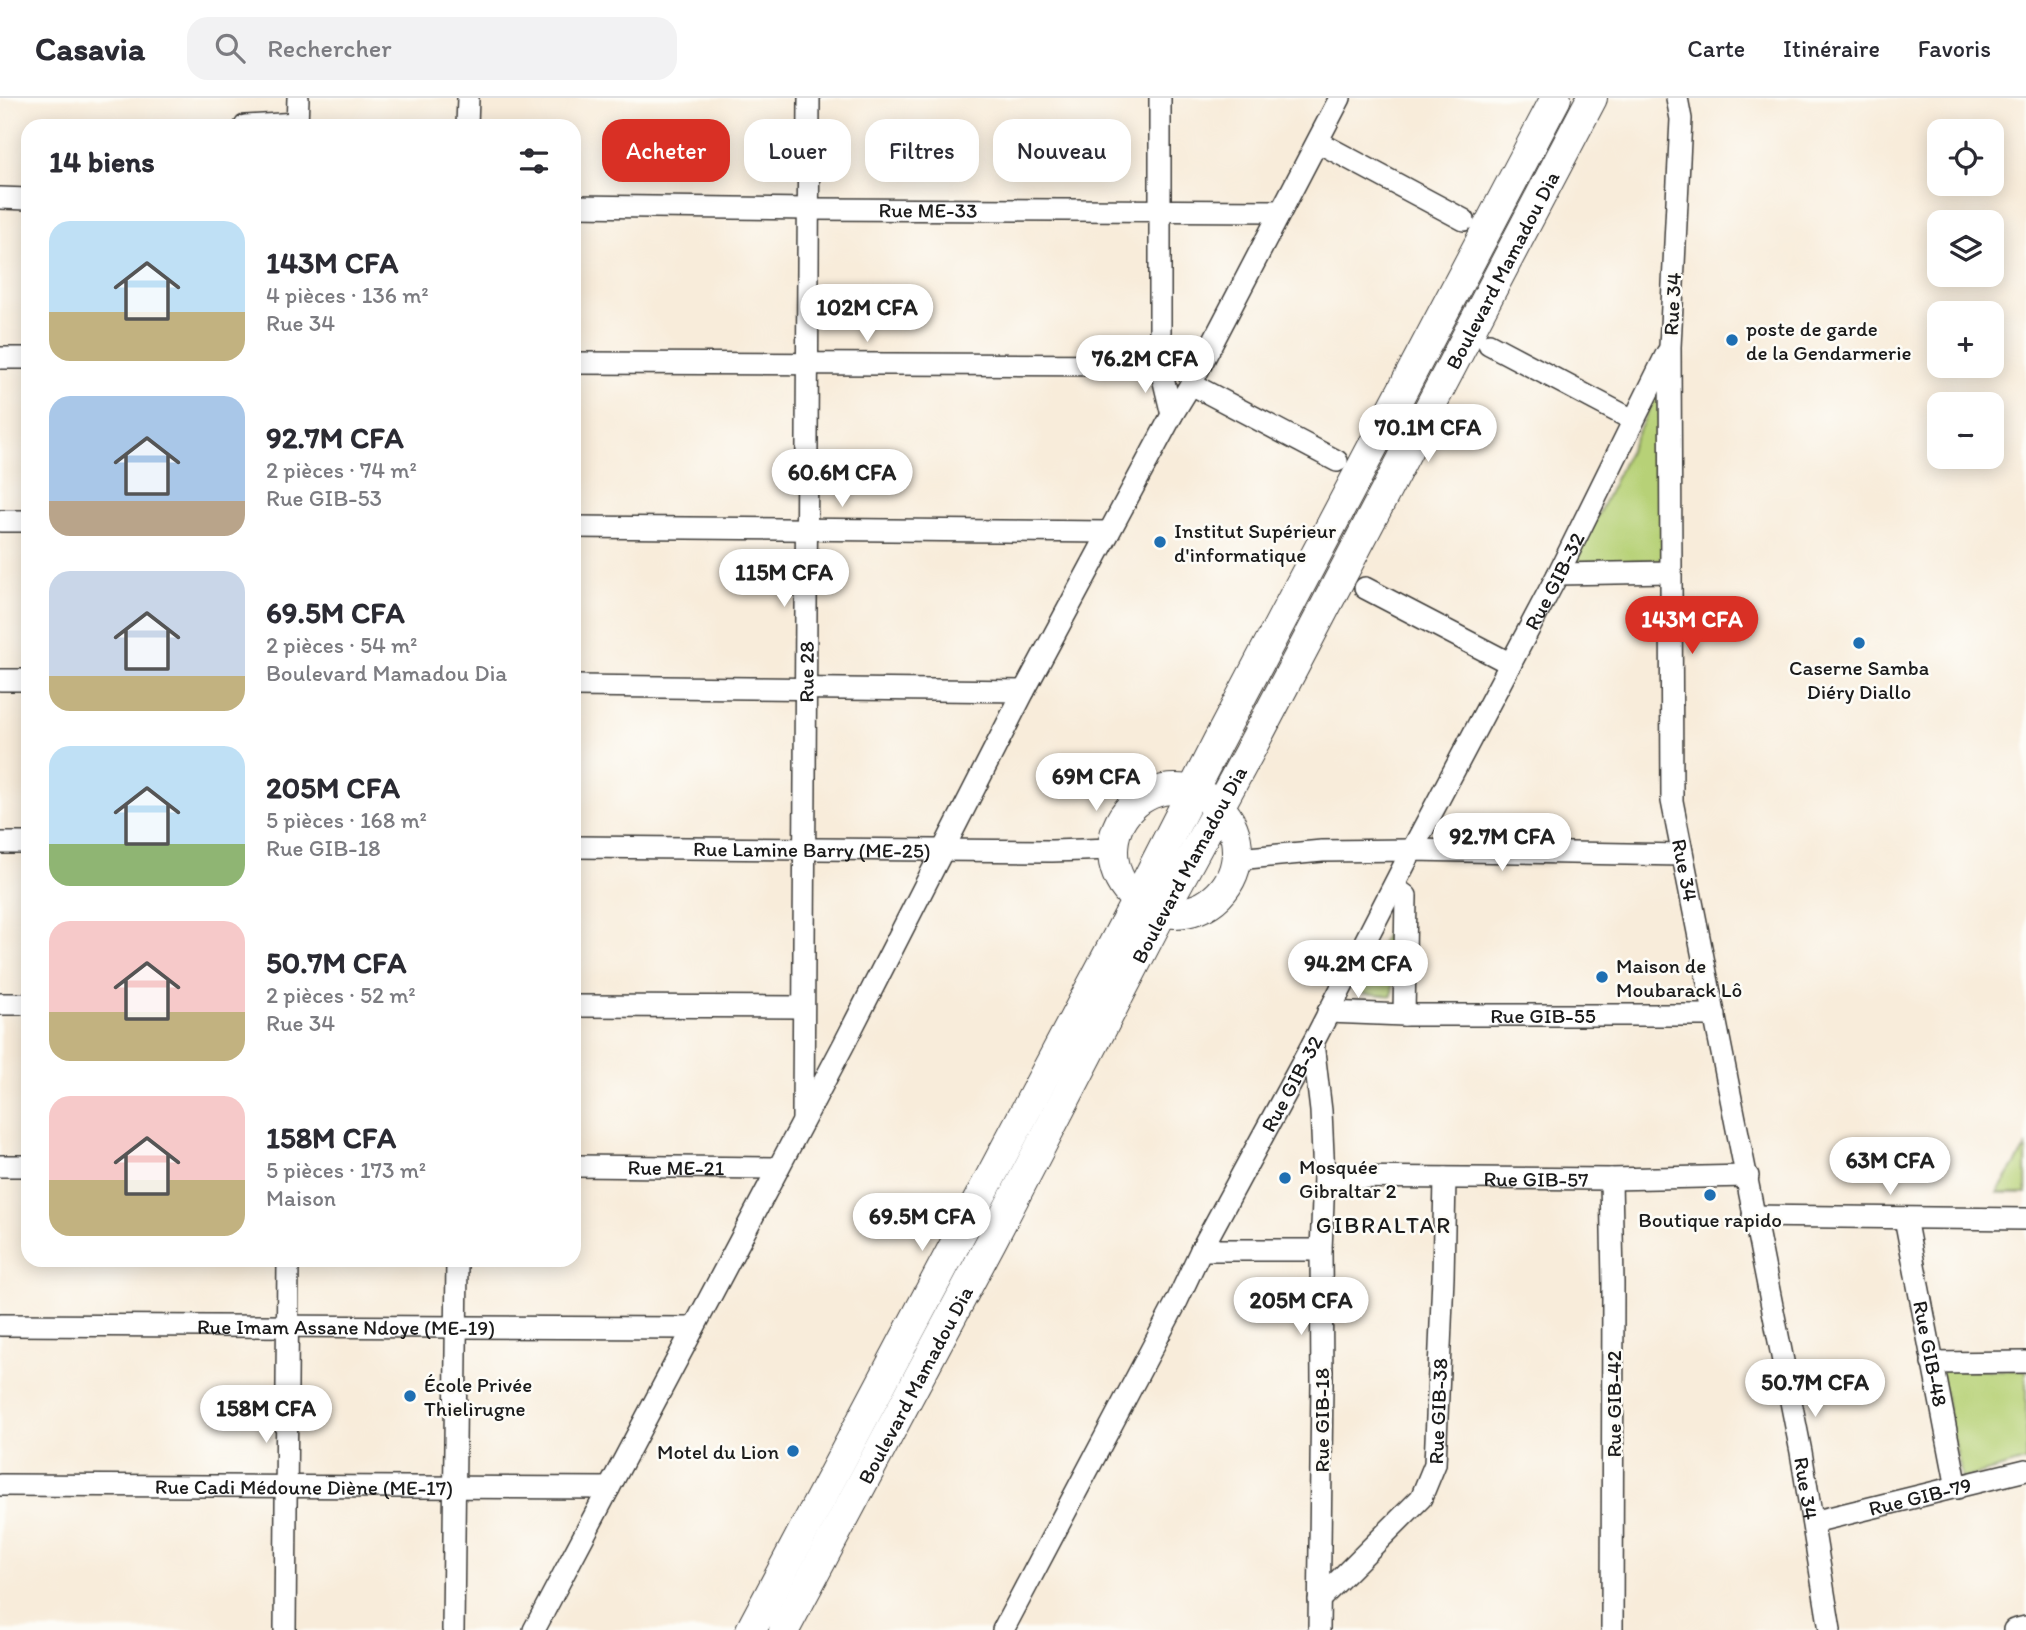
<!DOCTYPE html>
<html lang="fr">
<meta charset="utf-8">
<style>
:root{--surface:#fff;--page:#f2f2f3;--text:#2b2b33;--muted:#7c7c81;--line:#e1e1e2;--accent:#d93025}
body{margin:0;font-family:Itim,sans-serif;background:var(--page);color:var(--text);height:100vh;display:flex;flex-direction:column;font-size:26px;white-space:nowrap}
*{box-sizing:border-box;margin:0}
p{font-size:23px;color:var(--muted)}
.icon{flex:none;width:38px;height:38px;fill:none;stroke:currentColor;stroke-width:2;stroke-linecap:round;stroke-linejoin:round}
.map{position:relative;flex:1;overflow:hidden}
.sheet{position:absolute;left:21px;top:21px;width:560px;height:1148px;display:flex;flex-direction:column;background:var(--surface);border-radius:21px;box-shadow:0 4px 18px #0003}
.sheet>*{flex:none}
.banner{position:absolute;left:602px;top:21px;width:665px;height:63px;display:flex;gap:14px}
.fabs{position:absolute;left:1927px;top:21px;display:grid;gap:14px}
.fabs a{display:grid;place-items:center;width:77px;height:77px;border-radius:14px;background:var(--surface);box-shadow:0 4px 18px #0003;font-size:35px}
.price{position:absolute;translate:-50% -60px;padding:0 16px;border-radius:24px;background:#fff;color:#222;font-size:23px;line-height:46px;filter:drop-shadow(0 2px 4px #0008)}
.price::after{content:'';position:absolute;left:50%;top:42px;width:21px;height:16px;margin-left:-10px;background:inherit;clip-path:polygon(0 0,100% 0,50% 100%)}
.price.current{background:var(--accent);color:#fff}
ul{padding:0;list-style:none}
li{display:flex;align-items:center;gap:21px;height:175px;padding:0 28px}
li span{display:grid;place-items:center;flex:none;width:196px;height:140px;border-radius:21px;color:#555}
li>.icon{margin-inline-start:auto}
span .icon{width:84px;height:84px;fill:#fffc;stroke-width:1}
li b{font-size:30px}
h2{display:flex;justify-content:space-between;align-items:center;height:84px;padding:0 28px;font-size:30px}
.chip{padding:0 24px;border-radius:21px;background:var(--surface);box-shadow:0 4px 18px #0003;font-size:24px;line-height:63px}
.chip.current{background:var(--accent);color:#fff}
header{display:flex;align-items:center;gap:42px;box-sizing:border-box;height:98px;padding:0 35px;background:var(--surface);border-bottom:2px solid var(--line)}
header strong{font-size:33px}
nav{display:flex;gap:38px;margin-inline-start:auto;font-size:24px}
.search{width:490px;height:63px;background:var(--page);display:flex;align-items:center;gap:18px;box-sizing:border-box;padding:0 24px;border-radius:21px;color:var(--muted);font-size:26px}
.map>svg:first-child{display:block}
</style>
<header>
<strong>Casavia</strong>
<div class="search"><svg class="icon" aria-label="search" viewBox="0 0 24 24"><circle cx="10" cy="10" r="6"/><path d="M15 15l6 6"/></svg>Rechercher</div>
<nav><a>Carte</a><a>Itinéraire</a><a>Favoris</a></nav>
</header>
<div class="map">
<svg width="2026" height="1532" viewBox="0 0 2026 1532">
<rect width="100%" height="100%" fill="#fdfcf7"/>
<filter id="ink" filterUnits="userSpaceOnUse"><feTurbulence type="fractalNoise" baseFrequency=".0143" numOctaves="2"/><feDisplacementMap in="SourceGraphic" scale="14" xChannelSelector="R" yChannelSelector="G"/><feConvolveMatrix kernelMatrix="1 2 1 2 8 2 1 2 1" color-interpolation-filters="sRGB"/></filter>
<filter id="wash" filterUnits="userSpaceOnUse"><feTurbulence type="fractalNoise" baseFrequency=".00686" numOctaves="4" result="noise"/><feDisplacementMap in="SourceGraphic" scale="28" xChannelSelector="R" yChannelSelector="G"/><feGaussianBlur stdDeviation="1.57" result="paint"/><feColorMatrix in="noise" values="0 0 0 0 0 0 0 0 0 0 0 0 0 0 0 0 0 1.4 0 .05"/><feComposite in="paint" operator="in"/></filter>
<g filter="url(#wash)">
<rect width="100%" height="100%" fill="#f8ecda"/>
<g fill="#b7d177" stroke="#6a764a" stroke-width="2">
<path d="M 1660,289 L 1663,462 L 1575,464 Z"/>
<path d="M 1386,835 L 1395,838 L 1392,898 L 1358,895 Z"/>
<path d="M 2026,1049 L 2026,1095 L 1997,1095 Z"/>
<path d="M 1940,1272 L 2026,1272 L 2026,1363 L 1962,1381 Z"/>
</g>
</g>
<g filter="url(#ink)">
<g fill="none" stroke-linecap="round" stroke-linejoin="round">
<defs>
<g id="street">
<path d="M 1160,0 L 1160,267 L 1172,317"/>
<path id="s1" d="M 1677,0 L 1681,21 L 1670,249 L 1672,703 L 1801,1354 L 1830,1532"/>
<path d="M 245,28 L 297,25"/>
<path d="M 297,28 L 298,0"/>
<path d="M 467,28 L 468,0"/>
<path d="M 1318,44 L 1464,122"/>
<path d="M 0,100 L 28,101"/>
<path id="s2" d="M 574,108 L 808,111 L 1280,113"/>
<path d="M 1489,246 L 1633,322"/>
<path d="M 0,260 L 28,260"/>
<path d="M 574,265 L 1160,267"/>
<path d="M 1191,286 L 1337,363"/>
<path d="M 0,423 L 28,423"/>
<path d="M 574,429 L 1109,434"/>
<path d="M 1558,476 L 1671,474"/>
<path d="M 1365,490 L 1511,566"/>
<path d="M 0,582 L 28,582"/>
<path d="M 574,588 L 1024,593"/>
<path d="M 0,745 L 28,745"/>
<path id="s3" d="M 574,749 L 1052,753 L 1112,751"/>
<path d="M 1237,761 L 1322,753 L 1412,752 L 1682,757"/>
<path d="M 1394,789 L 1406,798 L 1404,917"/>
<path d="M 0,906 L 28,906"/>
<path d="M 574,908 L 803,909"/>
<path id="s4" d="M 1328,914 L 1404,917 L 1715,917"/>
<path d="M 1313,945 L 1321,1013 L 1324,1079 L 1321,1152 L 1322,1284 L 1319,1532"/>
<path id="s5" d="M 803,1020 L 809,0"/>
<path d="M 0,1068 L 28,1068"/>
<path id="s6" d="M 574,1068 L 777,1070"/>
<path id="s7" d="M 1324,1079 L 1611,1081 L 1748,1078"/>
<path d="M 1611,1081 L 1613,1185 L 1612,1532"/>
<path d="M 1753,1118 L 2026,1121"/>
<path id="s8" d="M 1905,1120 L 1957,1390"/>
<path d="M 1201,1152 L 1321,1152"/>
<path id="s9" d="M 0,1227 L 693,1230"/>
<path d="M 1932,1265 L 2026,1264"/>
<path id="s10" d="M 0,1387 L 609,1390"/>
<path id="s11" d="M 1813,1424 L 2026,1372"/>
<path id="s12" d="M 1319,1502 L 1421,1400 L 1435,1366 L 1443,1179 L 1445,1080"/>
<path d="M 285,1532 L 288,1162"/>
<path d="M 453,1532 L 457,1162"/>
<path d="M 534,1532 L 844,946 L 1024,593 L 1172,317 L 1191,286 L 1340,0"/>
<path id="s13" d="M 1003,1532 L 1177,1203 L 1201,1152 L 1313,945 L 1412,752 L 1558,476 L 1667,255"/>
<path d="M 2014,1532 L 2026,1529"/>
</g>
<g id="secondary">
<circle cx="1175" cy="753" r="62"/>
<path d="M 751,1532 L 1137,802 L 1218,643 L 1556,0"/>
<path id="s14" d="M 784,1532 L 993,1140 L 1162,814 L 1248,656 L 1592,0"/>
</g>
</defs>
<use href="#street" stroke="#3d3b38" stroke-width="24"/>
<use href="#secondary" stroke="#3d3b38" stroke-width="32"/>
<use href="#street" stroke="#fff" stroke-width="21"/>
<use href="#secondary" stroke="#fff" stroke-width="30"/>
</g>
</g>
<g fill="#1f6fb2" stroke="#fdfcf7" stroke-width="2.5">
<circle cx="1732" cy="242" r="7"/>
<circle cx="1160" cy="444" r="7"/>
<circle cx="1859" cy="545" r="7"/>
<circle cx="1602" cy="879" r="7"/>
<circle cx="1285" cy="1080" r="7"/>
<circle cx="1710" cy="1097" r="7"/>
<circle cx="410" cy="1298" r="7"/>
<circle cx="793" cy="1353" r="7"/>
</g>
<g text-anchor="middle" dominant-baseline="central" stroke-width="5" stroke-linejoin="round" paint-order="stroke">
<g font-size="21" fill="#1c1c1c" stroke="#fdfcf7">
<text stroke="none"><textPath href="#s2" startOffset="354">Rue ME-33</textPath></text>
<text stroke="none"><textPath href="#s14" startOffset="1538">Boulevard Mamadou Dia</textPath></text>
<text transform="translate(1672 206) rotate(-87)">Rue 34</text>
<text stroke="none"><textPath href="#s13" startOffset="1185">Rue GIB-32</textPath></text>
<text stroke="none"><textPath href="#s5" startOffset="446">Rue 28</textPath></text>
<text stroke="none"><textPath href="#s3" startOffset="238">Rue Lamine Barry (ME-25)</textPath></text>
<text stroke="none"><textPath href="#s14" startOffset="866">Boulevard Mamadou Dia</textPath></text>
<text stroke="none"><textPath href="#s1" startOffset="774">Rue 34</textPath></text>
<text stroke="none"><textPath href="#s4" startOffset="215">Rue GIB-55</textPath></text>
<text stroke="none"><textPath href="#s13" startOffset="618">Rue GIB-32</textPath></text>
<text stroke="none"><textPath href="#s6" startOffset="102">Rue ME-21</textPath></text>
<text stroke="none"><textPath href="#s7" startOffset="212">Rue GIB-57</textPath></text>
<text stroke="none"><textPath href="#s9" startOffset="346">Rue Imam Assane Ndoye (ME-19)</textPath></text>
<text stroke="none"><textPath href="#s8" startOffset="138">Rue GIB-48</textPath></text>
<text stroke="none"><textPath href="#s14" startOffset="278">Boulevard Mamadou Dia</textPath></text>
<text transform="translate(1613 1306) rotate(-90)">Rue GIB-42</text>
<text stroke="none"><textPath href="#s12" startOffset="234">Rue GIB-38</textPath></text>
<text transform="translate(1321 1322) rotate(-90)">Rue GIB-18</text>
<text stroke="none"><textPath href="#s10" startOffset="304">Rue Cadi Médoune Diène (ME-17)</textPath></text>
<text stroke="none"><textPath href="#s1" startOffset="1404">Rue 34</textPath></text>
<text stroke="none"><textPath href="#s11" startOffset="110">Rue GIB-79</textPath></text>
</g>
<g font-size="21" fill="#1c1c1c" stroke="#fdfcf7" text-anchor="start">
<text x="1746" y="230">poste de garde<tspan x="1746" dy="24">de la Gendarmerie</tspan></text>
<text x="1174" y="432">Institut Supérieur<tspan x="1174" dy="24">d'informatique</tspan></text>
<text x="1859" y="569" text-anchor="middle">Caserne Samba<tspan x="1859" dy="24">Diéry Diallo</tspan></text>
<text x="1616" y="867">Maison de<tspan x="1616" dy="24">Moubarack Lô</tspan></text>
<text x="1299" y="1068">Mosquée<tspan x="1299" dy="24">Gibraltar 2</tspan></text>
<text x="1710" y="1121" text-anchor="middle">Boutique rapido</text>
<text x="424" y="1286">École Privée<tspan x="424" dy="24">Thielirugne</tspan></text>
<text x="779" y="1353" text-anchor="end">Motel du Lion</text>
</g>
<g font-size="23" letter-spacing="2" fill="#1c1c1c" stroke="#fdfcf7">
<text x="1384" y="1127">GIBRALTAR</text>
</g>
</g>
</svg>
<div class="fabs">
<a><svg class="icon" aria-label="locate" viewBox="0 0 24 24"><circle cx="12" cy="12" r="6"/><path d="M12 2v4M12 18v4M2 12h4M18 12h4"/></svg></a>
<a><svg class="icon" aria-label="layers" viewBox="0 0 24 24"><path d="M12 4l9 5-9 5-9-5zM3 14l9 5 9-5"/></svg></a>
<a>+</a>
<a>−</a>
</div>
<b class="price" style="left:867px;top:246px">102M CFA</b>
<b class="price" style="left:1145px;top:297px">76.2M CFA</b>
<b class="price" style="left:1428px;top:366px">70.1M CFA</b>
<b class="price" style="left:842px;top:411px">60.6M CFA</b>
<b class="price" style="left:784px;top:511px">115M CFA</b>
<b class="price current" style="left:1692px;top:558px">143M CFA</b>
<b class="price" style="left:1096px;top:715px">69M CFA</b>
<b class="price" style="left:1502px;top:775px">92.7M CFA</b>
<b class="price" style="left:1358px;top:902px">94.2M CFA</b>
<b class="price" style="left:1890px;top:1099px">63M CFA</b>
<b class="price" style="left:922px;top:1155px">69.5M CFA</b>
<b class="price" style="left:1301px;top:1239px">205M CFA</b>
<b class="price" style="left:1815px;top:1321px">50.7M CFA</b>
<b class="price" style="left:266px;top:1347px">158M CFA</b>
<div class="banner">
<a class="chip current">Acheter</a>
<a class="chip">Louer</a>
<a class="chip">Filtres</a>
<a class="chip">Nouveau</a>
</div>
<section class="sheet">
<h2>14 biens<svg class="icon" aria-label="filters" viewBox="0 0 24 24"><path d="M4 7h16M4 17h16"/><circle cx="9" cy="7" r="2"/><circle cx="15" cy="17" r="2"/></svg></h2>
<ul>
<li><span style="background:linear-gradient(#bfe0f5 65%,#c2b280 0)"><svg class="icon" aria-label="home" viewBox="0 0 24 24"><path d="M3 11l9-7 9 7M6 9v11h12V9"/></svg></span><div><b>143M CFA</b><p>4 pièces · 136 m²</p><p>Rue 34</p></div></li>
<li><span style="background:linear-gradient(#a9c7e8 75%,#b9a48a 0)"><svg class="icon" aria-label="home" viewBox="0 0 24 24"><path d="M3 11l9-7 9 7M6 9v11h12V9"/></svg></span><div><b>92.7M CFA</b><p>2 pièces · 74 m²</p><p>Rue GIB-53</p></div></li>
<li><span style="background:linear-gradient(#c9d6e8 75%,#c2b280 0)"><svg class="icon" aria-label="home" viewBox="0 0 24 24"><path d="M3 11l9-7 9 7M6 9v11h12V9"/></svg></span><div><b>69.5M CFA</b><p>2 pièces · 54 m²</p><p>Boulevard Mamadou Dia</p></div></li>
<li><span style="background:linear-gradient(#bfe0f5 70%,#8fb573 0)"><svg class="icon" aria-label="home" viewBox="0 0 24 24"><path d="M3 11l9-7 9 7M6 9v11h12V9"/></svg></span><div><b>205M CFA</b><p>5 pièces · 168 m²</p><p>Rue GIB-18</p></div></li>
<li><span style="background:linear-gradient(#f6c9c9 65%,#c2b280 0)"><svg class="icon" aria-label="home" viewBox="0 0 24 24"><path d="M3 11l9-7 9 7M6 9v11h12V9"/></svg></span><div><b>50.7M CFA</b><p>2 pièces · 52 m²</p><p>Rue 34</p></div></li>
<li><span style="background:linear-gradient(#f6c9c9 60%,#c2b280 0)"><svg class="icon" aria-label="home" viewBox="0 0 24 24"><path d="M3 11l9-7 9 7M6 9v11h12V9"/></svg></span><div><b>158M CFA</b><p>5 pièces · 173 m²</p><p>Maison</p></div></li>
</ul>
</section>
</div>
